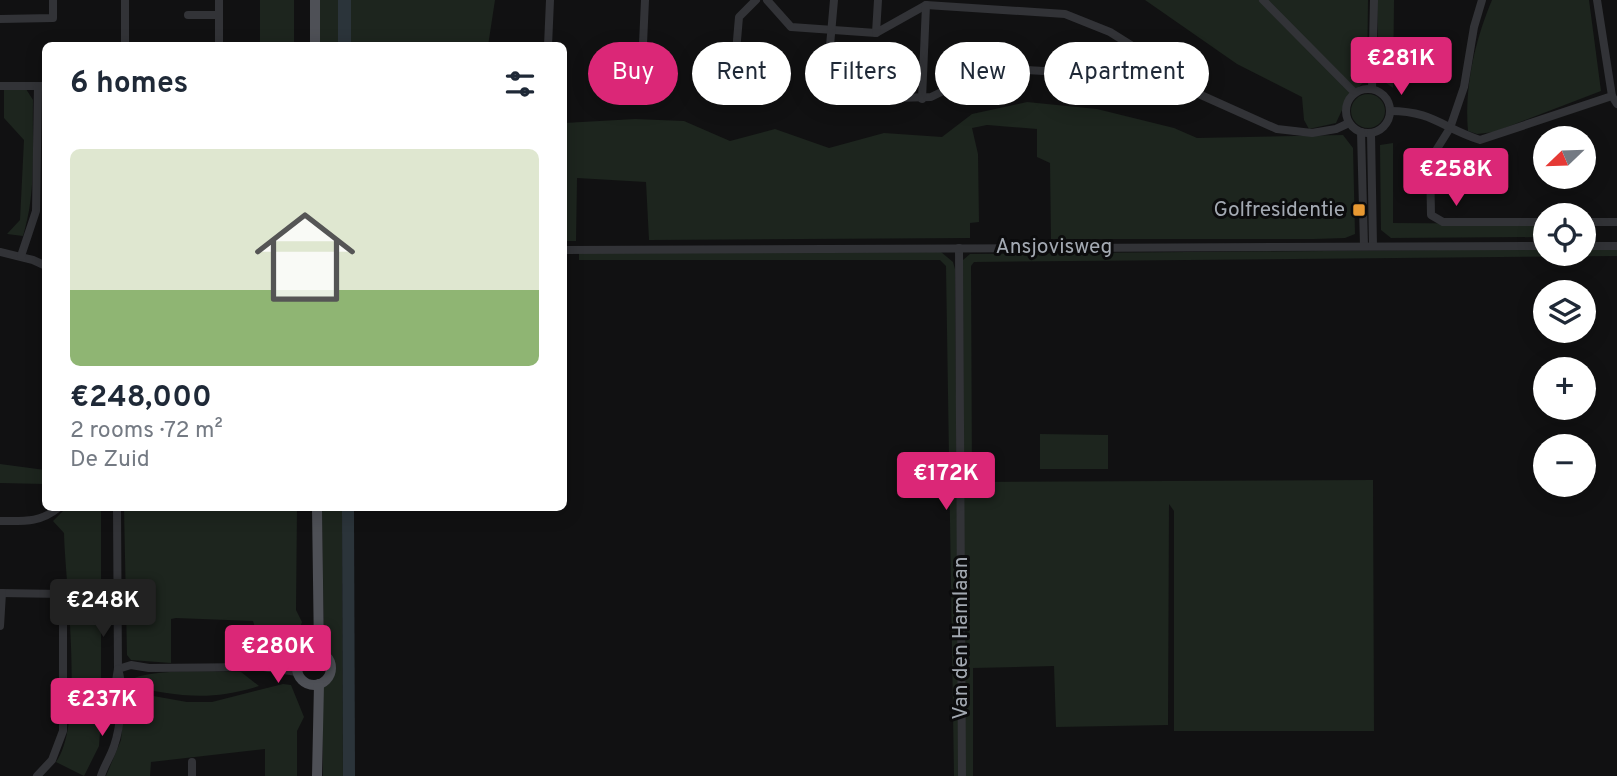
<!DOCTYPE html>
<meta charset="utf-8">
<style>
:root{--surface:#fff;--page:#f6f6f7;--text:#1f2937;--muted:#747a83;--line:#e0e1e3;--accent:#db2777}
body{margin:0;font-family:Overpass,sans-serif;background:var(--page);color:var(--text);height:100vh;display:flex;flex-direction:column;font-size:26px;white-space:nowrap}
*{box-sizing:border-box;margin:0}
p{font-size:23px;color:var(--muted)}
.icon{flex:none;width:38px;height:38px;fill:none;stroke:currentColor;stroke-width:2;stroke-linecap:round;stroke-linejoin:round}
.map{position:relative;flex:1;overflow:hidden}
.details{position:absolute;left:42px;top:42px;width:525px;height:469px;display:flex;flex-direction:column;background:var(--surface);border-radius:10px;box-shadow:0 4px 18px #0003}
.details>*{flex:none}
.banner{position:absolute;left:588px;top:42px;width:665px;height:63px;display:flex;gap:14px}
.needle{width:46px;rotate:247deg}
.controls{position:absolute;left:1533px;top:126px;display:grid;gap:14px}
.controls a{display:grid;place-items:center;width:63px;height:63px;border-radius:50%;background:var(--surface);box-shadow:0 4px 18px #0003;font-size:35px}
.price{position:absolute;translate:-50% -60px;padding:0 16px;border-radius:7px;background:var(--accent);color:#fff;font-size:23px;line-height:46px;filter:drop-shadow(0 2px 4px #0008)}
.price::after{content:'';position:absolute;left:50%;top:42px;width:21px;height:16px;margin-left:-10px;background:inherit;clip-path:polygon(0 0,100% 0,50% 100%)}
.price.current{background:#222;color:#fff}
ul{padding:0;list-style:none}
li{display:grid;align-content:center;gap:14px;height:371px;padding:0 28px}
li+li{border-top:2px solid var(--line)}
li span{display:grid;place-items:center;height:217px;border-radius:10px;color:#555}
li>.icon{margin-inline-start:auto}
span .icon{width:126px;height:126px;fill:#fffc;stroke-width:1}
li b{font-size:30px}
h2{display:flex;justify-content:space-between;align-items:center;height:84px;padding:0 28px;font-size:30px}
.chip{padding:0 24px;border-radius:32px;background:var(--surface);box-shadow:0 4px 18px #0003;font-size:24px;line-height:63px}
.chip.current{background:var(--accent);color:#fff}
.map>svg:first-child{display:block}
</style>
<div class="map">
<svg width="1617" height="776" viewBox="0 0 1617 776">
<rect width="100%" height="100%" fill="#111112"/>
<g fill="#1d251e">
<rect x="260" y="0" width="34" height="45"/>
<rect x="320" y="0" width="18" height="45"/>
<path d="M 351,0 L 495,0 L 488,46 L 351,45 Z"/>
<path d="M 1145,0 L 1368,0 L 1367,79 L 1348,97 L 1336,123 L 1309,129 L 1304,120 L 1302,97 L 1237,64 Z"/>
<path d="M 1377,0 L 1394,0 L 1393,88 L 1381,79 L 1379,71 Z"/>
<path d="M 1492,0 L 1589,0 L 1601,91 L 1494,132 L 1477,134 L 1468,131 C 1464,88 1475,40 1492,0 Z"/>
<path d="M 26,89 L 33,100 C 32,146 37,191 23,236 L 7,234 L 20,220 L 24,140 L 4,118 L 4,90 Z"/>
<circle cx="1368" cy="111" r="17"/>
<path d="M 1027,102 L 1097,109 L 1174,128 L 1197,138 L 1343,135 L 1353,148 L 1355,234 L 1345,238 L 1314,239 L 1051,239 L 1050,163 L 1037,157 L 1037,129 L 987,125 L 972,128 L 978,154 L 979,222 L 970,223 L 970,238 L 649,240 L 646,182 L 577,178 L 576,241 L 564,241 L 564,123 L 635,119 L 684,121 L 730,141 L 775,129 L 829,148 L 884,133 L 942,137 L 972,114 Z"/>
<path d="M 1393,143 L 1393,223 L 1545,224 L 1545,237 L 1391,238 L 1381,230 L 1380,145 Z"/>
<path d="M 1617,248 L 1617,256 L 974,262 L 971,266 L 972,482 L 1373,480 L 1374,731 L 1174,731 L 1174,511 L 1169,504 L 1168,725 L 1056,727 L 1054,666 L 973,668 L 973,776 L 964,776 L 963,260 L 970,254 L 1545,249 L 1545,254 L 1584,254 L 1584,249 Z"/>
<path d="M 941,252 L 953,262 L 955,269 L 959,776 L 954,776 L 946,266 L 940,260 L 579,260 L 579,253 Z"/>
<path d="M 1040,434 L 1108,435 L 1108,469 L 1040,469 Z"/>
<path d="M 0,464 L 45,470 L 45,484 L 0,483 Z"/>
<path d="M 66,508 L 100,508 L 101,512 L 101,718 L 99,746 L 84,776 L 56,762 C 85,722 65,583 64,533 L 53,521 Z"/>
<path d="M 124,508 L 297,508 L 296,610 L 302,622 L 293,646 L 277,656 L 276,663 L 250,663 L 246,650 L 262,650 L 253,621 L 176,618 L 171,619 L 171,663 L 131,660 L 127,655 Z"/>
<path d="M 322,508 L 342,508 L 343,776 L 323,776 L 323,689 L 334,668 L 324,647 Z"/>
<path d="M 241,672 L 259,686 C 208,702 177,696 125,685 C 134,667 219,672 241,672 Z"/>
<path d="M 283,684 L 291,685 L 304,717 L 297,731 L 297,776 L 265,776 L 265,749 L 151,762 L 150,776 L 106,776 L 121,740 L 125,691 L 187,702 L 212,702 Z"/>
</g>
<g fill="#2b343a">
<rect x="338" y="0" width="13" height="45"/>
<path d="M 342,508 L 354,508 L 355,776 L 343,776 Z"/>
</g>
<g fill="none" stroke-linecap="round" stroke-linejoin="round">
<g stroke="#323337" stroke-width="8">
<path d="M 125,0 L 125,46"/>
<path d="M 767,0 L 791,27 L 876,33 L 926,5 L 1065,14 L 1110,32 L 1180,76 L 1192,91 L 1277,129 L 1312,133 L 1336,129 L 1349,123"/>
<path d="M 1263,0 L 1355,93"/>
<path d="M 1482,0 L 1474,27 L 1464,87 L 1450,128 L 1430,160 L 1431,215 L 1443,222 L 1545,222"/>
<path d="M 1597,0 L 1612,96 L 1617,104"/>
<path d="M 188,15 L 219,15"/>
<path d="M 0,19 L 53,18 L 53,0"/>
<path d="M 876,33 L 878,0"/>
<path d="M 219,46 L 219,0"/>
<path d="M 548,46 L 550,0"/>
<circle cx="640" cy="75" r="9"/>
<path d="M 642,66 L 645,0"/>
<circle cx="733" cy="84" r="9"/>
<path d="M 734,75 L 739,17 L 756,0"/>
<path d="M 827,80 L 834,0"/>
<circle cx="827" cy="89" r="9"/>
<path d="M 0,86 L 46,86"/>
<path d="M 1372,89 L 1374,0"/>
<circle cx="1368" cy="111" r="22"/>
<path d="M 896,98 L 931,97 L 970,78 L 1026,70 L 1098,74 L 1174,93 L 1192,91"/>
<path d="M 922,99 L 926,5"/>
<path d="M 1390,111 C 1433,111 1442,128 1480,140 L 1612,96"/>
<path d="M 1361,132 L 1364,246"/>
<path d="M 1371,133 L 1373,246"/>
<path d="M 1584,222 L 1617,222"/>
<path d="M 1584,246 L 1617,246"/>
<path d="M 959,248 L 962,776"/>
<path d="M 564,250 L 1545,246"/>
<path d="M 0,252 L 33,260 L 46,266"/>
<path d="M 21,256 L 36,211 L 38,86"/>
<path d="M 117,508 L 118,669 L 115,687 L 118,707"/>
<path d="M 0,521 C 23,521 40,523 58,508"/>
<path d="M 0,593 L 63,594 L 63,731 L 52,760 L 37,776"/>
<path d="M 0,626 L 2,593"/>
<path d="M 266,667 L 298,662"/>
<path d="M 118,669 L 131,665 L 149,668 L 264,667 L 297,672"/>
<path d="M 192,762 L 192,776"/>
<path d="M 101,776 C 104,766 111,756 114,746 C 121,726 124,688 118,669"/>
</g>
<g stroke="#4e5056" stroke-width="10">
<path d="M 315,0 L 315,46"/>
<path d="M 317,508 L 319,652"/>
<circle cx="314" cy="668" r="17"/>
<path d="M 317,776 L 319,684"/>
</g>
</g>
<rect fill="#e99932" stroke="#0c0c0d" stroke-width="2.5" x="1352" y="203" width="14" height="14" rx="3.5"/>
<g text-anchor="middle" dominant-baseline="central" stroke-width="6" stroke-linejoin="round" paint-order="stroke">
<g font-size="21" fill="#a3a9b2" stroke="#0c0c0d" text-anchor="end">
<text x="1345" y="210">Golfresidentie</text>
</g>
<g font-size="21" fill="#a3a9b2" stroke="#0c0c0d">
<text x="1054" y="247">Ansjovisweg</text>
<text transform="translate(961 638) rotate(-90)">Van den Hamlaan</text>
</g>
</g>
</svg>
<div class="controls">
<a><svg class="needle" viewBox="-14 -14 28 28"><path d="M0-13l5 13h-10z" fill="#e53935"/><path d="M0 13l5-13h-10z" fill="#747a83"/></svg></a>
<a><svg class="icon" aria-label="locate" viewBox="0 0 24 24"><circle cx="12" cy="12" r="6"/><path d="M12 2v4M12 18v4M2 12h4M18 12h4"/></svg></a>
<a><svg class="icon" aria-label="layers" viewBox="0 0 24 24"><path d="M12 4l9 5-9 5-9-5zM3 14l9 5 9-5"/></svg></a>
<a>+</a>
<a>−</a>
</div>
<b class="price" style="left:1401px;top:97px">€281K</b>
<b class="price" style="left:1456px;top:208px">€258K</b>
<b class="price" style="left:946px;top:512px">€172K</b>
<b class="price current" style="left:103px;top:639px">€248K</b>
<b class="price" style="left:278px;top:685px">€280K</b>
<b class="price" style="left:102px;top:738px">€237K</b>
<div class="banner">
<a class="chip current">Buy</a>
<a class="chip">Rent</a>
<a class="chip">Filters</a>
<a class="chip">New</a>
<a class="chip">Apartment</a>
</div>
<section class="details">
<h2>6 homes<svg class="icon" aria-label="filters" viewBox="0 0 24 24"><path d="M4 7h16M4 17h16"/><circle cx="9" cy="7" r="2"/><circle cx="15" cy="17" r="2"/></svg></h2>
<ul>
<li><span style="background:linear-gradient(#dfe7d0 65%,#8fb573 0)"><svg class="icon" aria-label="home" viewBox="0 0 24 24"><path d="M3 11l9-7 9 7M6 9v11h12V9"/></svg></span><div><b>€248,000</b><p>2 rooms · 72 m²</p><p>De Zuid</p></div></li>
</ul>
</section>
</div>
